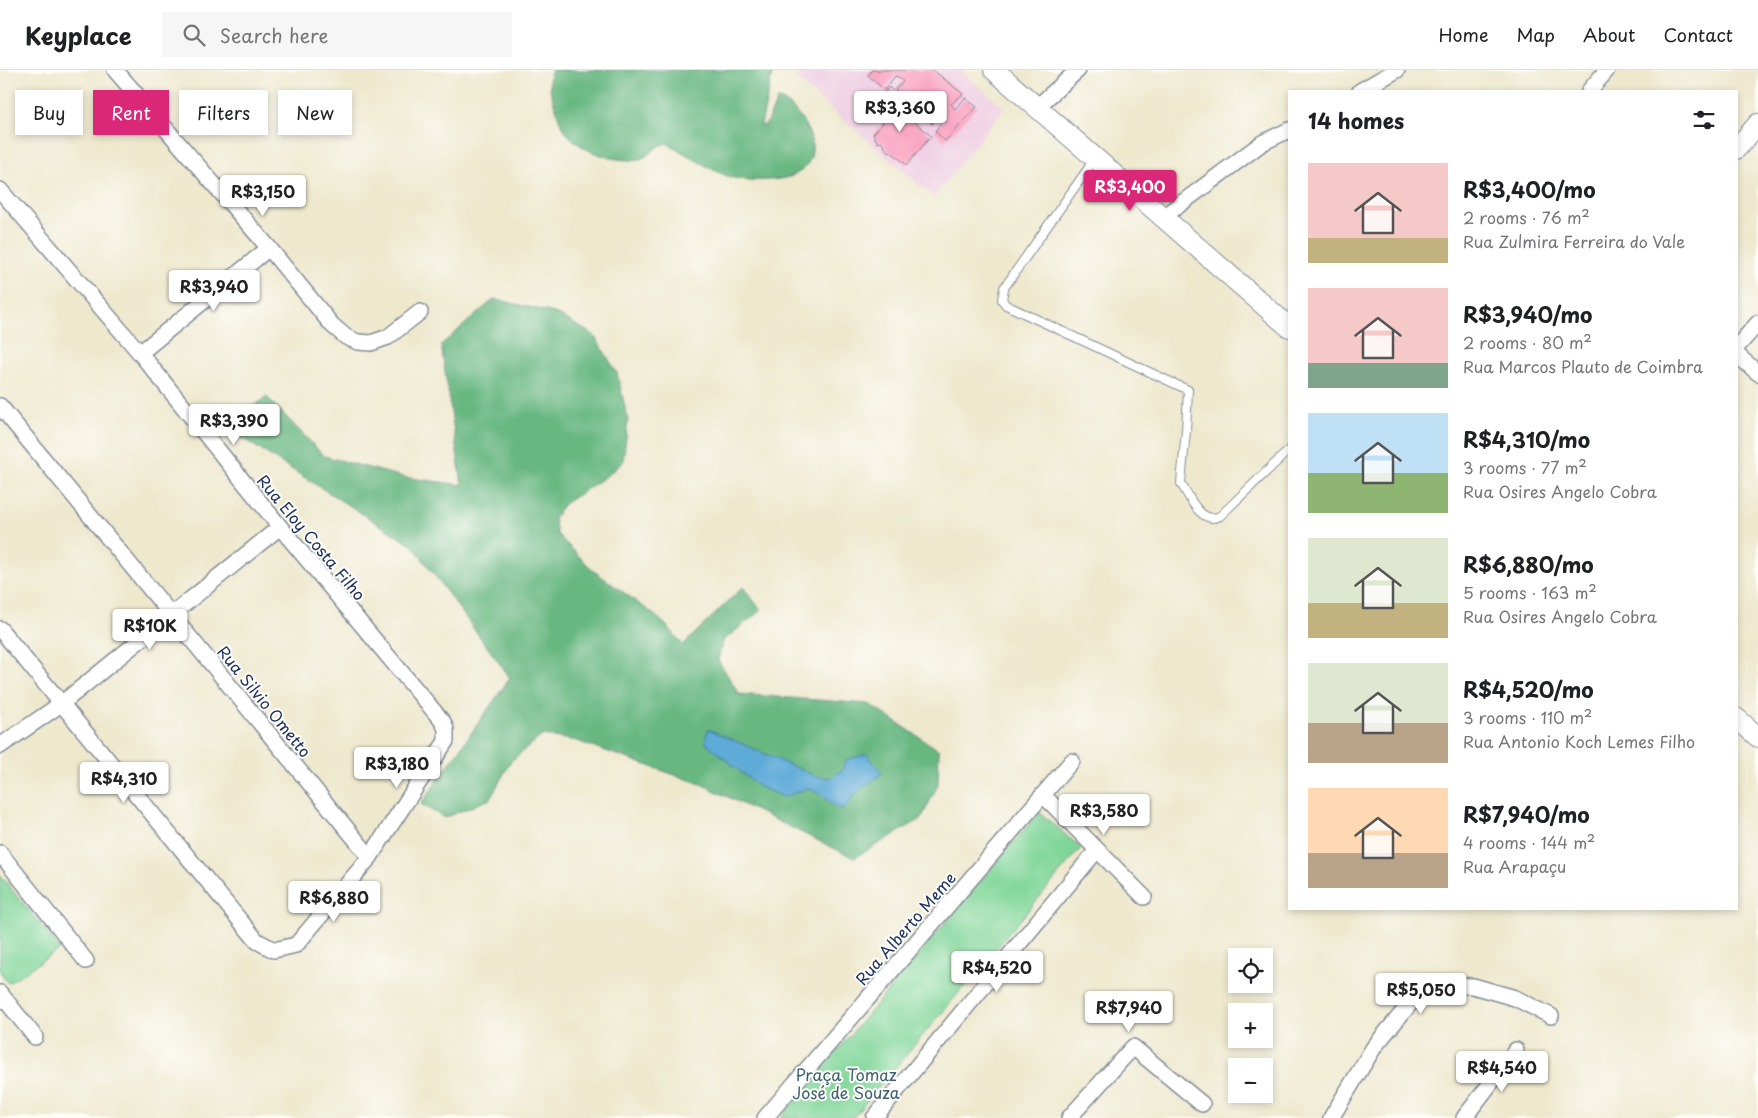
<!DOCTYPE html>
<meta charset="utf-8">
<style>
:root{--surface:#fff;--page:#f6f6f6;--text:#202124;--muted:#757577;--line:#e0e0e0;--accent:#db2777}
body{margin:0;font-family:"Playpen Sans",sans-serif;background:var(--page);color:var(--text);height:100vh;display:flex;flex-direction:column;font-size:19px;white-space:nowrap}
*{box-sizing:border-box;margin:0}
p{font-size:16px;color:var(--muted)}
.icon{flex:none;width:28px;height:28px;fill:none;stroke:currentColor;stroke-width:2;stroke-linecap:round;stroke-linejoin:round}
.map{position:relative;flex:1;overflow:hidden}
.side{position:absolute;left:1288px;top:20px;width:450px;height:820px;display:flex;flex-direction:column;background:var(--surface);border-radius:0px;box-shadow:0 2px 8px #0003}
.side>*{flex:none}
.guide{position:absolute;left:15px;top:20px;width:475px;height:45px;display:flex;gap:10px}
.fabs{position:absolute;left:1228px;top:878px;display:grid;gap:10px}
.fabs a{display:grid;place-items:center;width:45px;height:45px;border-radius:0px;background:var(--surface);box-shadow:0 2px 8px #0003;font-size:25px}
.price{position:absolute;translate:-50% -42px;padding:0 11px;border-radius:5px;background:#fff;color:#222;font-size:16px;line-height:32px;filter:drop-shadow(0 1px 2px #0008)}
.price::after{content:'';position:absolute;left:50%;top:30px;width:15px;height:11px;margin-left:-8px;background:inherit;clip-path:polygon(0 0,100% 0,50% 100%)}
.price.selected{background:var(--accent);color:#fff}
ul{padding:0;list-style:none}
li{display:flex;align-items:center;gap:15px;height:125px;padding:0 20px}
li span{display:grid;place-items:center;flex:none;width:140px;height:100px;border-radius:0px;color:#555}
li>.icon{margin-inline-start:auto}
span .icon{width:60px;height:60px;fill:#fffc;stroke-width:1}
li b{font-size:21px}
h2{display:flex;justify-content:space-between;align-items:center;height:60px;padding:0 20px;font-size:21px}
.tag{padding:0 18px;border-radius:0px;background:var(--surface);box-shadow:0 2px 8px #0003;font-size:18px;line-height:45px}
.tag.selected{background:var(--accent);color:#fff}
header{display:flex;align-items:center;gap:30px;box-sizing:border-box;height:70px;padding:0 25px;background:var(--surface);border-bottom:1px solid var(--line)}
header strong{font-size:24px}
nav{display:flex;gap:28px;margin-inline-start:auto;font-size:18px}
.search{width:350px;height:45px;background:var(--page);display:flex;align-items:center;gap:12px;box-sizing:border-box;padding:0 18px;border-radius:0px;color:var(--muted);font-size:19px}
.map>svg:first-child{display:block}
</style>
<header>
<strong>Keyplace</strong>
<div class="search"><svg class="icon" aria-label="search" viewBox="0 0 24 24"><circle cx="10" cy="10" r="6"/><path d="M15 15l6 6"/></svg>Search here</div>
<nav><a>Home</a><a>Map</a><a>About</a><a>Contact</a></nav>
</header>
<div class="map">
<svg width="1758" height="1048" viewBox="0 0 1758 1048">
<rect width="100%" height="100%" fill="#fdfcf7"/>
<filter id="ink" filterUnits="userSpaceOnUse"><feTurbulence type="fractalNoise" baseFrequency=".02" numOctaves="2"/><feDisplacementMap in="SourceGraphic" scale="10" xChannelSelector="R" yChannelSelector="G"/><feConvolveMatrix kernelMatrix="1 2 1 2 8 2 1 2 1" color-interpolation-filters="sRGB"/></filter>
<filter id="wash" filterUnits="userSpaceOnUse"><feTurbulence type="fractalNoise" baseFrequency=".0096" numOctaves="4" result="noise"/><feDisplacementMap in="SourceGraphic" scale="20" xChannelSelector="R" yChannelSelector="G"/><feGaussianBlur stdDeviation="1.12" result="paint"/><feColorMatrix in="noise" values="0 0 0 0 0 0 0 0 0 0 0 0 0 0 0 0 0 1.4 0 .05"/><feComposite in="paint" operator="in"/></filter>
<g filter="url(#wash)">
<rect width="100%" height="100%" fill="#eee8cd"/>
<path fill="#f0d0e4" d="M 803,0 L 960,0 L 1004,38 L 934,127 L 795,8 Z"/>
<g fill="#80d699" stroke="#4e827c">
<path d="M 1039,742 L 1081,778 L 853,1048 L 780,1048 Z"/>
<path d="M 0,805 L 60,879 L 8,913 L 0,902 Z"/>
</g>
<g fill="#68b781" stroke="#427370">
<path d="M 552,0 L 773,0 L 761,56 L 766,54 L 778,29 C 788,31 792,37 798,45 C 815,65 821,93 792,106 C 781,111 752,111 739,109 C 720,107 685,83 667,73 C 652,76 650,89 634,90 C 609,91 574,80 562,55 C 558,49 557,40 554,33 C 551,22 546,11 552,0 Z"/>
<path d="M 494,229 L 555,243 L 594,265 L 617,303 L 628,350 L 623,392 L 605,407 L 564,434 L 554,448 L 557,464 L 594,501 L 656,546 L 670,559 L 683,575 L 743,517 L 761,540 L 723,571 L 718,590 L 739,624 L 869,634 L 939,680 L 938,715 L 921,749 L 854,788 L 701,714 L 577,671 L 543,665 L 511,691 L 490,729 L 444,748 L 421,734 L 510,608 L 413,476 L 223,356 L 267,327 L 324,386 L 403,407 L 462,415 L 441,275 Z"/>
</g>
<path fill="#5fabd8" stroke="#3d6d9b" d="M 708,659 L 815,706 L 831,708 L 842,700 L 846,690 L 867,684 L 882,703 L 853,726 L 844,740 L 834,736 L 821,724 L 808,718 L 784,727 L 758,716 L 705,672 Z"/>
<g id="blocks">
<g fill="#f9a8c4">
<path d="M 872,0 L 933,0 L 963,24 L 951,34 L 955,39 L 965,28 L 977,37 L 945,71 L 935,61 L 944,49 L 940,43 L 932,54 L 895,19 L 903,12 L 900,8 L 895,6 L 884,20 L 868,5 Z"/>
<path d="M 889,17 L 894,22 L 877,40 L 887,49 L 898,37 L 931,66 L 907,95 L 890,81 L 888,82 L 881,72 L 878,73 L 873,64 L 883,53 L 871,40 L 888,25 L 885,22 Z"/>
</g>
</g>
</g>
<g filter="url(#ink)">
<use href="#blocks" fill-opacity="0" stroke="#848c96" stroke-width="1"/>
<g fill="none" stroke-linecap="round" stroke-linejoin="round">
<defs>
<path id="service" d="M 1094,90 L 1004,218 L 1002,230 L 1006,235 L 1188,320 L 1186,361 L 1181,413 L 1183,417 C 1191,430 1202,455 1220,446 L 1289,380"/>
<g id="minor">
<path d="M 115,0 L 269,178 L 332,255 L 346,267 L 358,272 L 371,273 L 388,267 L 420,242"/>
<path d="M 1360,21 L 1397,0"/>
<path d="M 1589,21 L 1607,0"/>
<path d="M 1036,38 L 1078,0"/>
<path d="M 0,120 L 140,283 L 280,457 L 443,652 L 446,659 L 446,671 L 370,787 L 296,875 L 274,880 L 257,871 L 0,559"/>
<path d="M 1163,147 L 1262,73 L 1289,60"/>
<path d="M 1736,278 L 1758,253"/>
<path d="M 140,283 L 269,178"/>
<path d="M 1736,284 L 1758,303"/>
<path d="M 0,336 L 370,787"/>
<path d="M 0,676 L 61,634 L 280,457"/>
<path d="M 1043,725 L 1144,827"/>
<path d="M 0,783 L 86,891"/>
<path d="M 0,923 L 35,967"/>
<path d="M 765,1048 L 1072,691"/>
<path d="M 874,1048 L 1097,780"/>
<path d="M 1069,1048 L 1133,977 L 1202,1034"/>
<path d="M 1331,1048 L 1374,977 L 1418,924 L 1432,915 L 1473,916 L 1515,928 L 1551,946"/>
<path d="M 1464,1048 L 1516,980"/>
</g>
<g id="tertiary">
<path d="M 994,0 L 1289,257"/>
<path d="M 1736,79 L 1758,54"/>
<path d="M 1736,648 L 1758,667"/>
</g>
</defs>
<use href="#service" stroke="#848c96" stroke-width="10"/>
<use href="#minor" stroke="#848c96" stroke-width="18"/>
<use href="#tertiary" stroke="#848c96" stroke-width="22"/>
<use href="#service" stroke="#fff" stroke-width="8"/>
<use href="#minor" stroke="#fff" stroke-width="15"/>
<use href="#tertiary" stroke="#fff" stroke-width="20"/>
</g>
</g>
<g text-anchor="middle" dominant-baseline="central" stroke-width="4" stroke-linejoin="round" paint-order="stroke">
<g font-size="16" fill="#1b2f5e" stroke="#fdfcf7">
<text transform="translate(312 467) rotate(50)">Rua Eloy Costa Filho</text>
<text transform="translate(265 631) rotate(51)">Rua Silvio Ometto</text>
<text transform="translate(905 858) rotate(-49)">Rua Alberto Meme</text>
</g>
<g font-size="16" fill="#396170" stroke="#fdfcf7">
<text x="846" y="1004">Praça Tomaz<tspan x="846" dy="18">José de Souza</tspan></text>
</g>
</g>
</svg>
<div class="fabs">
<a><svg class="icon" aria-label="locate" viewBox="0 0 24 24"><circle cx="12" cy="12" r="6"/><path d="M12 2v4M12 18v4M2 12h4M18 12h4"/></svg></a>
<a>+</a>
<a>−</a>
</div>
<b class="price" style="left:900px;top:63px">R$3,360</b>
<b class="price selected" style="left:1130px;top:142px">R$3,400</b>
<b class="price" style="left:263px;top:147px">R$3,150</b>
<b class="price" style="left:214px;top:242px">R$3,940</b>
<b class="price" style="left:234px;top:376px">R$3,390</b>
<b class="price" style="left:150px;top:581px">R$10K</b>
<b class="price" style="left:397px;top:719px">R$3,180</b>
<b class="price" style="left:124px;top:734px">R$4,310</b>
<b class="price" style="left:1104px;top:766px">R$3,580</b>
<b class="price" style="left:334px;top:853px">R$6,880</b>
<b class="price" style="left:997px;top:923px">R$4,520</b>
<b class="price" style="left:1421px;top:945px">R$5,050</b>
<b class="price" style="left:1129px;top:963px">R$7,940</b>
<b class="price" style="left:1502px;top:1023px">R$4,540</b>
<div class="guide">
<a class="tag">Buy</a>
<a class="tag selected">Rent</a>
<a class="tag">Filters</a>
<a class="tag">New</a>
</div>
<section class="side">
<h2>14 homes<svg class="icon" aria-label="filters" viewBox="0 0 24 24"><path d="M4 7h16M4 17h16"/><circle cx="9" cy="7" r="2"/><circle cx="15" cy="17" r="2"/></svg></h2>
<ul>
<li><span style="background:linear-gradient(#f6c9c9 75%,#c2b280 0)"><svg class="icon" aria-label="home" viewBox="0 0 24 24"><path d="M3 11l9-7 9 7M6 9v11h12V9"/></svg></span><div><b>R$3,400/mo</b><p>2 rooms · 76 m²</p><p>Rua Zulmira Ferreira do Vale</p></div></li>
<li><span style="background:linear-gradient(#f6c9c9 75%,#7fa58c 0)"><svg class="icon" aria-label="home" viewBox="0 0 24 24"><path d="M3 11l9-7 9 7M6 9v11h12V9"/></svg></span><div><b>R$3,940/mo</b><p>2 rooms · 80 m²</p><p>Rua Marcos Plauto de Coimbra</p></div></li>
<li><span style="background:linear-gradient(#bfe0f5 60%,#8fb573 0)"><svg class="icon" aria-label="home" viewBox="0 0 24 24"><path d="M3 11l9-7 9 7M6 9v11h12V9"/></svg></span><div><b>R$4,310/mo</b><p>3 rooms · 77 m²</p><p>Rua Osires Angelo Cobra</p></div></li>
<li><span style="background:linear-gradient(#dfe7d0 65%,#c2b280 0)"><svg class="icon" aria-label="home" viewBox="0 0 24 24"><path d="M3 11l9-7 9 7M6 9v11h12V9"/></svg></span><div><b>R$6,880/mo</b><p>5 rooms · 163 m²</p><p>Rua Osires Angelo Cobra</p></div></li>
<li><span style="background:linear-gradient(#dfe7d0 60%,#b9a48a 0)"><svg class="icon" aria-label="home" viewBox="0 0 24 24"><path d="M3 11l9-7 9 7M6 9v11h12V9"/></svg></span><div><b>R$4,520/mo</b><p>3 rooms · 110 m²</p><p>Rua Antonio Koch Lemes Filho</p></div></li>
<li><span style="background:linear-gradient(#ffd9b3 65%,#b9a48a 0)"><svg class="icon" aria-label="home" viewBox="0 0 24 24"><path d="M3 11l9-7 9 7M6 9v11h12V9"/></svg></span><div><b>R$7,940/mo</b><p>4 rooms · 144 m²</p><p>Rua Arapaçu</p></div></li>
</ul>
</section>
</div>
